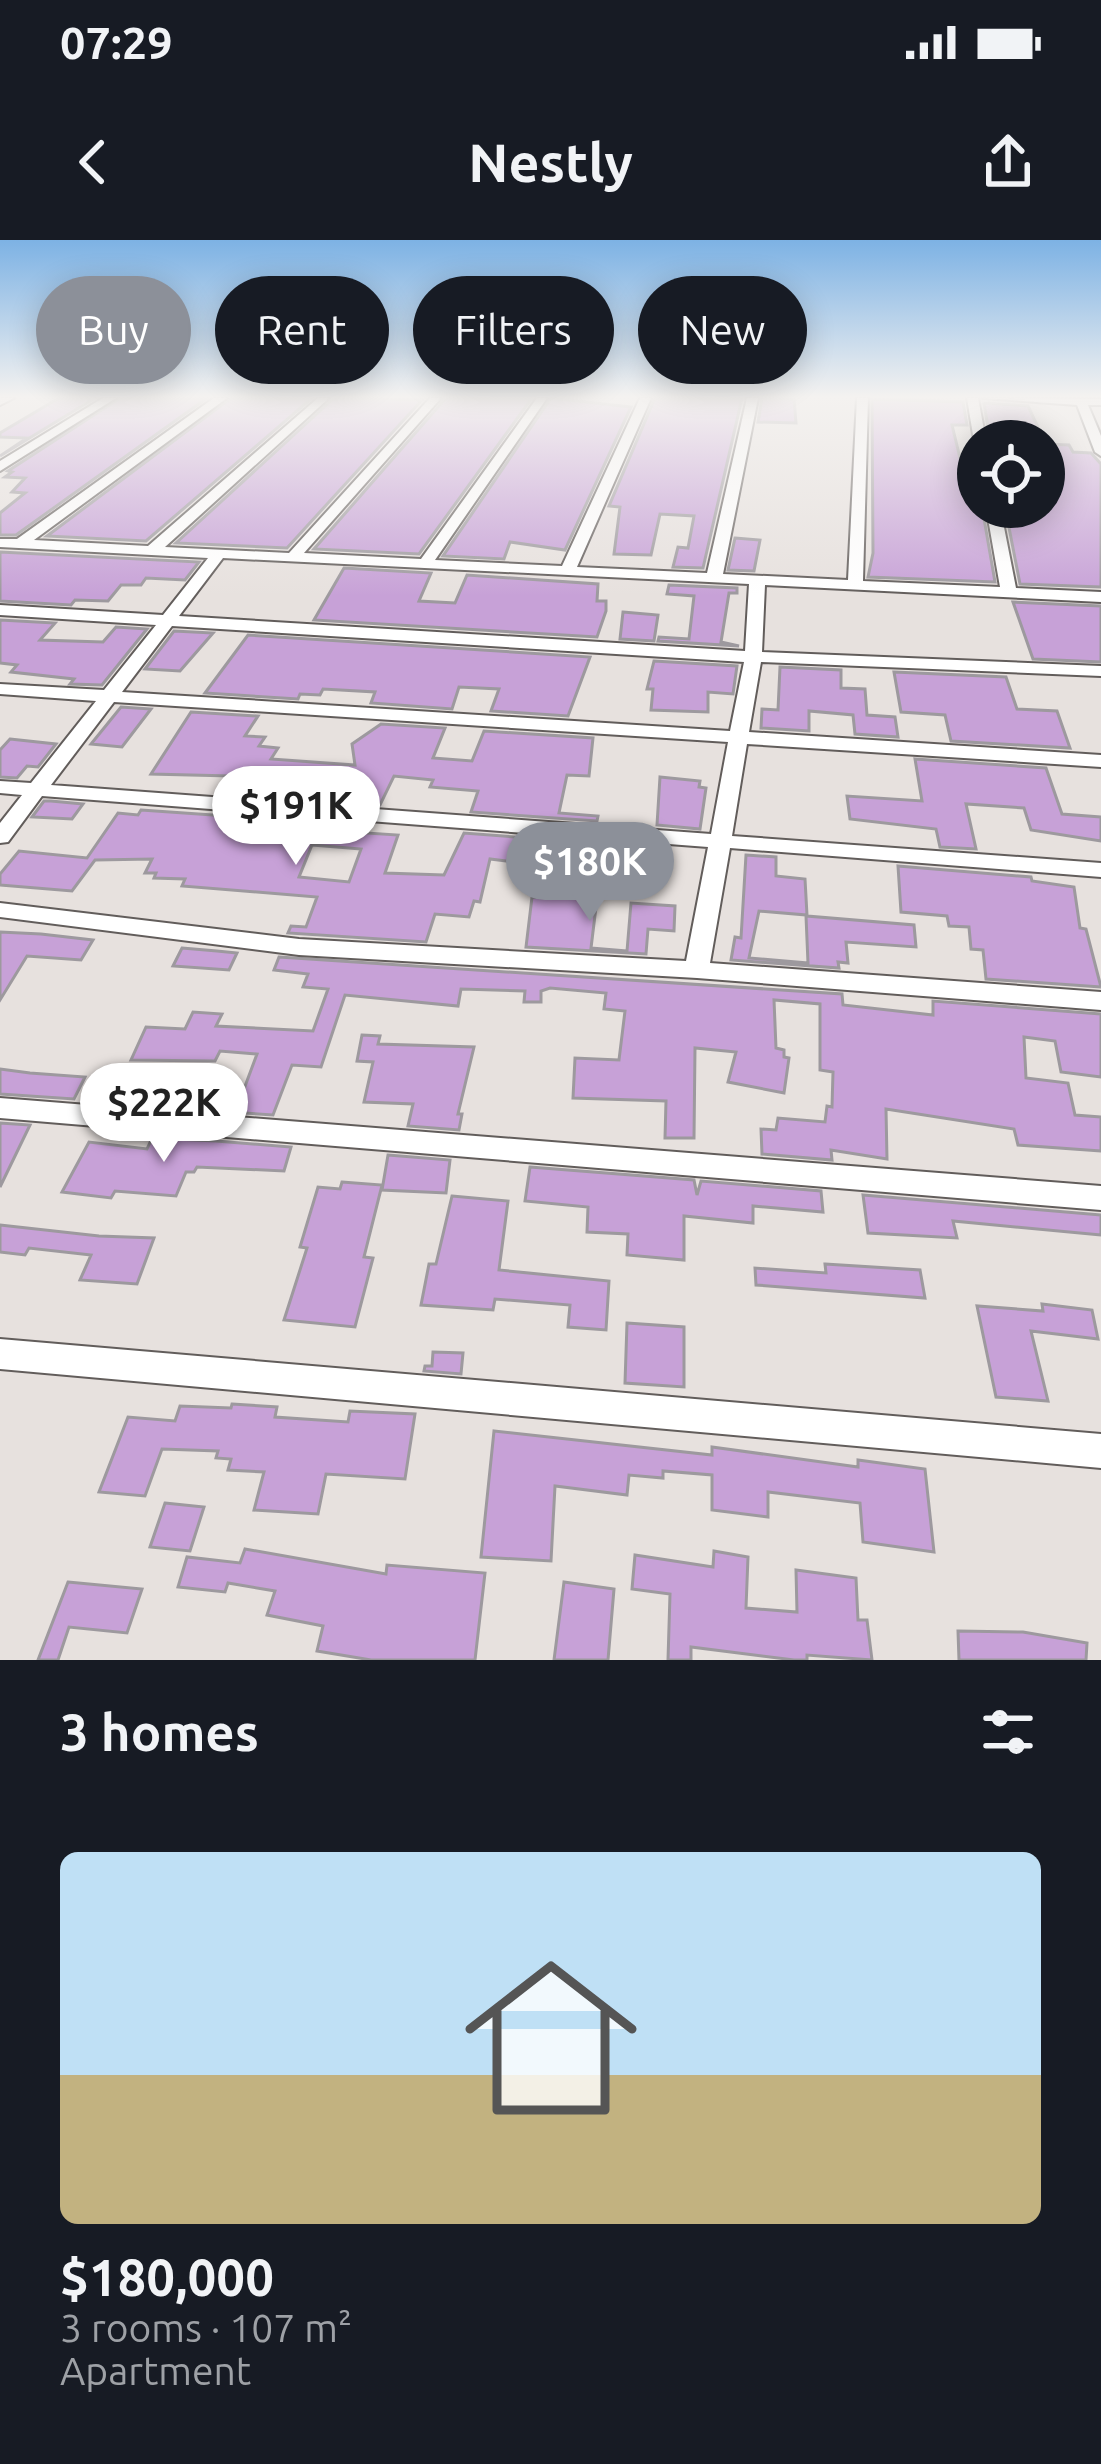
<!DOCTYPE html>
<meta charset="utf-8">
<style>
:root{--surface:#171b24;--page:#20242c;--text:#f1f3f6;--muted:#9ea1a6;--line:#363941;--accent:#8c9099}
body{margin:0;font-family:Ubuntu,sans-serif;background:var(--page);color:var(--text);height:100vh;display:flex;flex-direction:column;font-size:45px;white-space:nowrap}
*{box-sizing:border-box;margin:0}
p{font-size:39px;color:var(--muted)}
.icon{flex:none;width:66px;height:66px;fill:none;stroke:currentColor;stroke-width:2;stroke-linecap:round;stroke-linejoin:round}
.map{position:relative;height:1420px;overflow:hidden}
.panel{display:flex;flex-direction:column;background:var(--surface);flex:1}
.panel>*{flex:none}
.top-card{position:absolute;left:36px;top:36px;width:1029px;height:108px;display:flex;gap:24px}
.controls{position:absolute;left:957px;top:180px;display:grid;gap:24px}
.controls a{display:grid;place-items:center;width:108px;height:108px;border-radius:50%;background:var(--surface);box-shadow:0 6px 30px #0003;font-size:60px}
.price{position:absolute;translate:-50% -102px;padding:0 27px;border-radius:42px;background:#fff;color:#222;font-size:39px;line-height:78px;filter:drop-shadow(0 3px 6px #0008)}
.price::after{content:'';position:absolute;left:50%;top:72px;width:36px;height:27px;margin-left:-18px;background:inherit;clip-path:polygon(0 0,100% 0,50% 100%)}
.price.active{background:var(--accent);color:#fff}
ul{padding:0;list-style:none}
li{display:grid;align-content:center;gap:24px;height:636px;padding:0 60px}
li+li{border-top:3px solid var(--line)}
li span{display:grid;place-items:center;height:372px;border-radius:18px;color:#555}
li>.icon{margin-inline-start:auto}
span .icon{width:216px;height:216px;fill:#fffc;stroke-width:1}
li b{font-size:51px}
h2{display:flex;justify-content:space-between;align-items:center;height:144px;padding:0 60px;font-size:51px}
.chip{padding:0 42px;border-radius:54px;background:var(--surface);box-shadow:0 6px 30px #0003;font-size:42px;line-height:108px}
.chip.active{background:var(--accent);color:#fff}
.status{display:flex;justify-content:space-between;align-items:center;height:84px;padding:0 60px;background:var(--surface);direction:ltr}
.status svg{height:33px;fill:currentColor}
header{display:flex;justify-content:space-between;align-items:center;height:156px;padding:0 60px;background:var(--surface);font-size:54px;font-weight:600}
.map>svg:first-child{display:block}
</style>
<div class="status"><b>07:29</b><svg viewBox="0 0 49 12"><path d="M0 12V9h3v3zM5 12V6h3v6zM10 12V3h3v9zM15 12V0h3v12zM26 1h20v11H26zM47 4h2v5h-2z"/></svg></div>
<header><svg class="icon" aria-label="back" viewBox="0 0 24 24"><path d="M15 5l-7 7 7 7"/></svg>Nestly<svg class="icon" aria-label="share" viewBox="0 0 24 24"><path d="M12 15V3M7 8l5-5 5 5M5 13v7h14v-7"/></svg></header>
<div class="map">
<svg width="1101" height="1420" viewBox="0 0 1101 1420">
<rect width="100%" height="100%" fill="#e7e1de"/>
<g fill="#c7a1d7" stroke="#9d999e" stroke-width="3" fill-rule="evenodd">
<path d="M 59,158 L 95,158 L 0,216 L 27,198 L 0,197 L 0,193 Z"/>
<path d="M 120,158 L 207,158 L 16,295 L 0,295 L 0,273 L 25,253 L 12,252 L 25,238 L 5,237 L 12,232 L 8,231 Z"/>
<path d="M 231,158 L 312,158 L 146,301 L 47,296 Z"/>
<path d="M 367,158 L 422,160 L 287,308 L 176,303 L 333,159 Z"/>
<path d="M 454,158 L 532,158 L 419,314 L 314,309 L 445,159 Z"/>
<path d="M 551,158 L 631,167 L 565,310 L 510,302 L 504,319 L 443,316 Z"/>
<path d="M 655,158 L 742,158 L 703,328 L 673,327 L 678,307 L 688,308 L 694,276 L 660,274 L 651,315 L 614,314 L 620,267 L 609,266 Z"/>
<path d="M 762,158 L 794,159 L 796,183 L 758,182 Z"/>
<path d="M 872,159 L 963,162 L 967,185 L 952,185 L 962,226 L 978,227 L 978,267 L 982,267 L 995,342 L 868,337 L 873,313 Z"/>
<path d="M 984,163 L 1028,166 L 1044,200 L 989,194 Z"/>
<path d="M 1044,204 L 1069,205 L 1073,212 L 1091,213 L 1101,224 L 1101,347 L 1020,344 L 1005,267 L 1044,267 Z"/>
<path d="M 735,298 L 760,300 L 754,331 L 728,330 Z"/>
<path d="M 0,312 L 199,322 L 185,340 L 146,338 L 141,345 L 121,345 L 108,361 L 75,360 L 71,365 L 0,361 Z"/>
<path d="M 344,328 L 431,333 L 419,361 L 455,363 L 467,335 L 598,344 L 597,361 L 606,361 L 606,371 L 597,397 L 314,380 Z"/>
<path d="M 669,345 L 737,348 L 737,353 L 729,353 L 721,402 L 739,406 L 658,401 L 659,397 L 689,399 L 694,356 L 667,354 Z"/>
<path d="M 1013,362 L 1101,366 L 1101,422 L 1033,419 Z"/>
<path d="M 623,372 L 658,375 L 654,401 L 620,399 Z"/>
<path d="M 0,380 L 55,383 L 40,400 L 103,402 L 116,387 L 147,389 L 102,445 L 70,444 L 74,439 L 11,432 L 17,425 L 0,423 Z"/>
<path d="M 174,391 L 213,393 L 180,431 L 145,429 Z"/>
<path d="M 248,395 L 590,417 L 568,476 L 491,471 L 499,449 L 459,447 L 452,469 L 371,463 L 375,452 L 323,449 L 320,455 L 300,454 L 298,459 L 205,453 Z"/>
<path d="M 654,421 L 737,426 L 733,454 L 708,452 L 708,472 L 651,470 L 653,449 L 647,449 Z"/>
<path d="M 780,427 L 841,430 L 841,448 L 865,449 L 867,475 L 895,477 L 898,497 L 855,494 L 853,475 L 809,471 L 809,491 L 761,488 L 762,469 L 778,470 Z"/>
<path d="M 894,432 L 1006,437 L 1017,469 L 1057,471 L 1070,508 L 951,501 L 945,475 L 901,472 Z"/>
<path d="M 121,467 L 151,469 L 122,507 L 91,504 Z"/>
<path d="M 191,472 L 258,476 L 245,496 L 265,497 L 259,506 L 278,508 L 271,519 L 355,525 L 352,504 L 381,484 L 445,488 L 433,518 L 472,521 L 484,491 L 593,498 L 589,536 L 567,535 L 559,573 L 598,576 L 597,581 L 471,572 L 478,551 L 430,547 L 433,540 L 394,536 L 380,565 L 333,561 L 342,543 L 299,539 L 289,558 L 227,554 L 235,539 L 231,536 L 151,534 Z"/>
<path d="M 10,499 L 56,504 L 38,527 L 27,526 L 17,538 L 0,537 L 0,510 Z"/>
<path d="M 915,519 L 1046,528 L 1062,574 L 1101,577 L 1101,601 L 1031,590 L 1024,568 L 966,564 L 976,609 L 940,607 L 936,589 L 850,579 L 847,556 L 922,561 Z"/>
<path d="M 660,537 L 700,541 L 699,547 L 706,548 L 700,589 L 657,585 Z"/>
<path d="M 44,561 L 51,561 L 83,564 L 72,579 L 32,577 Z"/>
<path d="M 141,570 L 369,586 L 366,593 L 398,595 L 385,633 L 444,635 L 464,593 L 592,603 L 588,616 L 542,611 L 539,625 L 490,619 L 480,662 L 474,661 L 469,677 L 435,674 L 426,702 L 288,693 L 291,686 L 306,687 L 317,657 L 182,646 L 185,639 L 154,638 L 156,633 L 145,633 L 152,619 L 95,620 L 72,651 L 0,645 L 0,634 L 19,611 L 87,618 L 118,573 L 138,575 ZM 312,605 L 361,609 L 349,642 L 299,637 Z"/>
<path d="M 746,615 L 776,617 L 776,636 L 805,639 L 807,675 L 759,671 L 749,718 L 808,723 L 806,676 L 914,685 L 916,707 L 846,702 L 848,723 L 838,722 L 839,728 L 731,720 L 735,697 L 741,698 Z"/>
<path d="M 898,626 L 1031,637 L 1032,641 L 1074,647 L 1080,688 L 1086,689 L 1101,747 L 986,739 L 983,710 L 971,709 L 969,687 L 949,686 L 947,676 L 901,672 Z"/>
<path d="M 532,657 L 597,659 L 591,708 L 627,711 L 631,663 L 675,666 L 674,691 L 648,689 L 646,714 L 526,707 Z"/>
<path d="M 0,692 L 41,694 L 93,700 L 81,720 L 27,716 L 0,760 Z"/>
<path d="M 182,708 L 217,711 L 237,713 L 229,730 L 173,726 Z"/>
<path d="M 279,717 L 842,754 L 843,765 L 933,775 L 933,761 L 1101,774 L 1101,837 L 1061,832 L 1055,801 L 1024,797 L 1026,838 L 1068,843 L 1075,875 L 1101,877 L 1101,911 L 1018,905 L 1014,889 L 886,869 L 887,919 L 831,910 L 832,920 L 762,914 L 761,889 L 776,890 L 778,878 L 825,882 L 827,866 L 832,867 L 833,832 L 820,830 L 820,764 L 774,760 L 776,808 L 784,810 L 784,817 L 789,818 L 784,853 L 728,842 L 736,812 L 695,808 L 694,898 L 665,898 L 666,861 L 573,858 L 575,818 L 619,820 L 625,771 L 604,769 L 606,753 L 550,748 L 541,751 L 541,762 L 524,762 L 525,751 L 461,749 L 458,766 L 345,755 L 321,827 L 292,825 L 273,875 L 229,872 L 233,865 L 238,865 L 257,814 L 220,811 L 215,821 L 131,820 L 146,787 L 185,789 L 193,772 L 222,774 L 216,786 L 313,791 L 328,749 L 303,747 L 308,734 L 274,730 Z"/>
<path d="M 362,795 L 380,796 L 378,804 L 474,807 L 458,874 L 462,874 L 459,890 L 408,886 L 413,864 L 364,862 L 373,822 L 357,821 Z"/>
<path d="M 0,829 L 30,833 L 85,837 L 74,859 L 0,854 Z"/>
<path d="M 0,883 L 30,885 L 0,947 Z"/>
<path d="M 152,898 L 216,901 L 291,907 L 284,931 L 197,927 L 194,932 L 186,932 L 176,956 L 115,951 L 111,958 L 62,952 L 89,902 L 147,909 Z"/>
<path d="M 388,915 L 450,920 L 446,953 L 382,950 Z"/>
<path d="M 530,927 L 694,940 L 697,955 L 701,941 L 821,951 L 823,972 L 753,966 L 753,983 L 684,976 L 684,1020 L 627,1015 L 628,994 L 587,992 L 588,967 L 525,961 Z"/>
<path d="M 342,942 L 382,945 L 364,1017 L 373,1018 L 355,1087 L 284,1080 L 307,1008 L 300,1007 L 318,947 L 340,949 Z"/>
<path d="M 863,955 L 1101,975 L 1101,995 L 953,981 L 957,998 L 868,993 Z"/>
<path d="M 452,956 L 508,961 L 499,1030 L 609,1041 L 606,1090 L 568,1087 L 570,1065 L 495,1059 L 493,1070 L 421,1065 L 429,1024 L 436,1024 Z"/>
<path d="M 0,985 L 99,996 L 154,998 L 137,1044 L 80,1040 L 91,1015 L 29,1008 L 25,1015 L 0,1012 Z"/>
<path d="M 825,1024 L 920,1030 L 925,1058 L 756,1045 L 755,1028 L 826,1033 Z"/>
<path d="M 1042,1064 L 1092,1070 L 1098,1099 L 1031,1091 L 1048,1161 L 996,1157 L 977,1066 L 1043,1071 Z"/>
<path d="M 627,1083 L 684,1087 L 684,1147 L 625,1143 Z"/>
<path d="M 433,1112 L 463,1113 L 461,1134 L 424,1131 L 425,1126 L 432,1126 Z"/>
<path d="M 232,1164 L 277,1167 L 275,1177 L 348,1182 L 350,1171 L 415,1174 L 405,1239 L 326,1234 L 318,1274 L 254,1270 L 264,1232 L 228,1230 L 231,1219 L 216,1218 L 218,1211 L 162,1209 L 145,1256 L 99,1252 L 128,1177 L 175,1181 L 180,1166 L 231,1168 Z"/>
<path d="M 494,1191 L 712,1215 L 712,1207 L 858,1227 L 858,1220 L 925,1229 L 934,1312 L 863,1302 L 860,1263 L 768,1252 L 768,1277 L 712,1270 L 712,1235 L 663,1231 L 663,1238 L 629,1235 L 627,1255 L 555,1246 L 551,1321 L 481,1317 Z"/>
<path d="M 165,1263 L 204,1267 L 190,1311 L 150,1307 Z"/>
<path d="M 245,1309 L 386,1334 L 387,1325 L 485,1333 L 475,1420 L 371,1420 L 317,1411 L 323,1386 L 267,1375 L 275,1351 L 228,1343 L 225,1352 L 178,1347 L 187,1317 L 240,1323 Z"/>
<path d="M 714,1311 L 748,1317 L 746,1368 L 797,1372 L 796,1330 L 856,1338 L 858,1380 L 867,1380 L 872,1420 L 807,1415 L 807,1420 L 794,1420 L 691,1407 L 691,1420 L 668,1420 L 670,1354 L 632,1349 L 635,1315 L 713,1327 Z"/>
<path d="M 68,1342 L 142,1349 L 127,1393 L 69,1387 L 58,1420 L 38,1420 Z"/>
<path d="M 564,1342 L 614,1349 L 608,1420 L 554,1420 Z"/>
<path d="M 958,1391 L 1023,1392 L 1087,1403 L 1086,1420 L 959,1420 Z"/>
</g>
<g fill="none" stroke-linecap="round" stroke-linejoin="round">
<defs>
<g id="minor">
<path d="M 0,158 L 14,158 L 0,165 Z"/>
<path d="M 103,158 L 116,158 L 0,231 L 0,221 Z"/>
<path d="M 214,158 L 227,158 L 34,300 L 148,306 L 318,158 L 329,158 L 165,307 L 289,313 L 430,158 L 441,158 L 304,313 L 421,319 L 537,158 L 547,158 L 435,320 L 562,326 L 640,158 L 651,158 L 577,327 L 707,333 L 747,158 L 758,158 L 723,334 L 848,340 L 857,158 L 868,158 L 863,341 L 1000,347 L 986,267 L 1000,267 L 1016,348 L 1101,352 L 1101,362 L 765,345 L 762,412 L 1101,426 L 1101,436 L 761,422 L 749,492 L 1101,515 L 1101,527 L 747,504 L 732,596 L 1101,623 L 1101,637 L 730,608 L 710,723 L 1101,752 L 1101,770 L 697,738 L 299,715 L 0,677 L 0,663 L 299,699 L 686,721 L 708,607 L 42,556 L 8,602 L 0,603 L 0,583 L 22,555 L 0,553 L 0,541 L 31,543 L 96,461 L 0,454 L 0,444 L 104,450 L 156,385 L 0,375 L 0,365 L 163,375 L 208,318 L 0,307 L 0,299 L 17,299 ZM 223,318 L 749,344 L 745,411 L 179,376 ZM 172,386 L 744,422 L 730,491 L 122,452 ZM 114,462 L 728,502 L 711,594 L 51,545 Z"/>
<path d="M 967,158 L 978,158 L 986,201 L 978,204 L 974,201 Z"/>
<path d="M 983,158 L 1101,159 L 1101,165 L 1088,165 L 1101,196 L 1101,216 L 1095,212 L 1077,165 Z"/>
<path d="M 0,858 L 1101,946 L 1101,970 L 0,878 Z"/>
<path d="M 0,1099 L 1101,1194 L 1101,1228 L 0,1129 Z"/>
</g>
</defs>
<use href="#minor" stroke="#625d5b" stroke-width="4"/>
<use href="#minor" fill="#fff" fill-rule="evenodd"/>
</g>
<linearGradient id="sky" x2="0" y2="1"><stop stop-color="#7db2e4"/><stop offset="0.44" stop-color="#f4f2f0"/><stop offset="1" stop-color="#f4f2f0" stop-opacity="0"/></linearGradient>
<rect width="1101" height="356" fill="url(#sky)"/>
</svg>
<div class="controls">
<a><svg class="icon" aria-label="locate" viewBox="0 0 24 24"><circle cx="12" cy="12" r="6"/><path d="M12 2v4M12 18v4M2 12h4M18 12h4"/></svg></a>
</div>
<b class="price" style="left:296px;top:628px">$191K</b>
<b class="price active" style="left:590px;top:684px">$180K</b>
<b class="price" style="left:164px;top:925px">$222K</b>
<div class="top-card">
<a class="chip active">Buy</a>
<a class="chip">Rent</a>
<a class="chip">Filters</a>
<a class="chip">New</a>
</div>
</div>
<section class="panel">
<h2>3 homes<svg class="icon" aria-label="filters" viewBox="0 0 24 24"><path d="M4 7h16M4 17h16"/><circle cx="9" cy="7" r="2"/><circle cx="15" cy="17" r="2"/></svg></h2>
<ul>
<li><span style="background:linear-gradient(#bfe0f5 60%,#c2b280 0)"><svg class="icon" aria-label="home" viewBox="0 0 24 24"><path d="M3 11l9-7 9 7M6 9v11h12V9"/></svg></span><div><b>$180,000</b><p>3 rooms · 107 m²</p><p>Apartment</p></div></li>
</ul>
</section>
